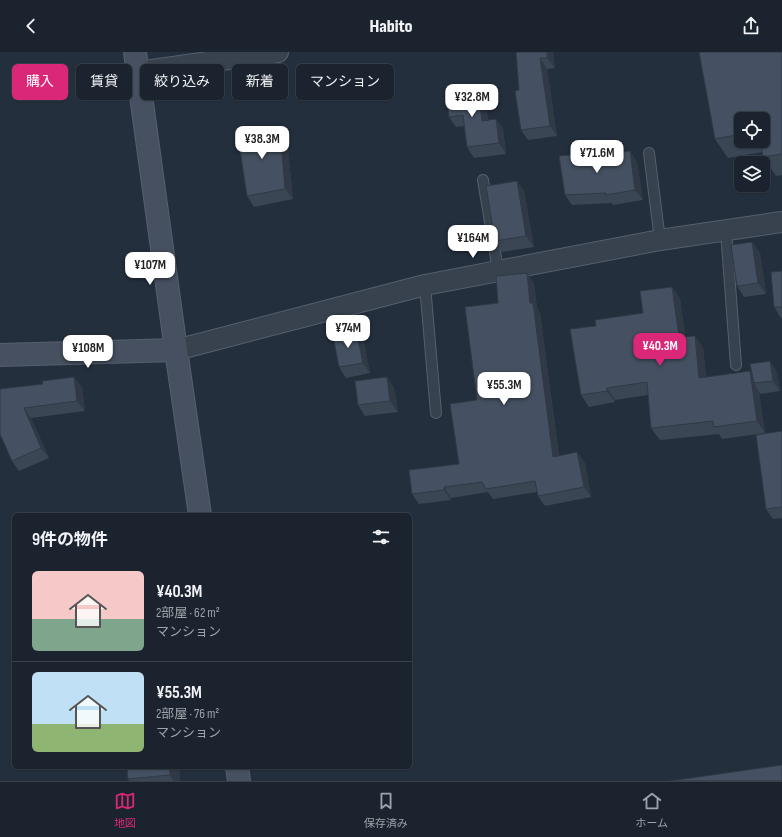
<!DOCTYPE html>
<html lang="ja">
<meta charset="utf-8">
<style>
:root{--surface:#1b232e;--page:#242b36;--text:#f1f3f6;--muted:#a0a4aa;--line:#39404a;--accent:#db2777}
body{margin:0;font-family:"Sofia Sans Condensed","Noto Sans JP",sans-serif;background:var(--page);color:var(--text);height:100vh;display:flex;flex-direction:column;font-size:15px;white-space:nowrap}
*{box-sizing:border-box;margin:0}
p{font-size:13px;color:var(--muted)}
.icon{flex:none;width:22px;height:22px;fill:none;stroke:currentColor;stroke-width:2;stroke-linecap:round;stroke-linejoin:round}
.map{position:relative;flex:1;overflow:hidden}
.drawer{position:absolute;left:12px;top:461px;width:400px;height:256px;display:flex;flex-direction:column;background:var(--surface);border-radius:6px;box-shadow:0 1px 3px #0004,0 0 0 1px var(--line)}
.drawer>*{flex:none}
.guide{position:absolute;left:12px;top:12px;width:400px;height:36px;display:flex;gap:8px}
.tools{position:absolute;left:734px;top:60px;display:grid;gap:8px}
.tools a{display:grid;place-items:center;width:36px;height:36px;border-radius:6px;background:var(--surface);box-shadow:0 1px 3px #0004,0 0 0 1px var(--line);font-size:20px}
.price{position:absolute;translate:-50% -34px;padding:0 9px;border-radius:8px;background:#fff;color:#222;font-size:13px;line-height:26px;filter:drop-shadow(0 1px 2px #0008)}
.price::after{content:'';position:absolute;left:50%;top:24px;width:12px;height:9px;margin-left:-6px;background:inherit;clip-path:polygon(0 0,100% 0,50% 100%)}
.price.current{background:var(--accent);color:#fff}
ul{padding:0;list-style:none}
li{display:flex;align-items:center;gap:12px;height:100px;padding:0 20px}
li+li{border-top:1px solid var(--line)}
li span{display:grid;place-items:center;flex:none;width:112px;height:80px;border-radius:6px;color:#555}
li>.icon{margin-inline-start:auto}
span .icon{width:48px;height:48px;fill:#fffc;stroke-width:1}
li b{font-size:17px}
h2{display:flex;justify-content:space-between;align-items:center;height:48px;padding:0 20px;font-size:17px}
.chip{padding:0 14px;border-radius:6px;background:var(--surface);box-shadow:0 1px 3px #0004,0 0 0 1px var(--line);font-size:14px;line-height:36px}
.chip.current{background:var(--accent);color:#fff}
header{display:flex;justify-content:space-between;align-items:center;height:52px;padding:0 20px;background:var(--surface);font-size:18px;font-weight:800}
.tab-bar{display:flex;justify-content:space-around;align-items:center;height:56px;border-top:1px solid var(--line);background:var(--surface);font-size:11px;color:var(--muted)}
.tab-bar a{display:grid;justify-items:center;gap:2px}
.tab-bar .current{color:var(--accent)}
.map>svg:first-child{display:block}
</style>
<header><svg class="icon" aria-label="back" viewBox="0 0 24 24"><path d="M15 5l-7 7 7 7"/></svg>Habito<svg class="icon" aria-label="share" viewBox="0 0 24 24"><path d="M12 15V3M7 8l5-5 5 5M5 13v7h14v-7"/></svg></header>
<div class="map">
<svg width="782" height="729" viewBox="0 0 782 729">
<rect width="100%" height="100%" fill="#242f3e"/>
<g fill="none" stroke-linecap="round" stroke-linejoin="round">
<defs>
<g id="lane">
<path d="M 649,101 L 660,188"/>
<path d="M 483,128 L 498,218"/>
<path d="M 726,179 L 736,313"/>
<path d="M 425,233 L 436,361"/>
</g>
<g id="street">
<path d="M 138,20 L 278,0"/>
<path d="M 176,298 L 425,233 L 660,188 L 782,170"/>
</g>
<g id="secondary">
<path d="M 135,0 L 176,298 L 200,463"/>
<path d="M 0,303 L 176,298"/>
<path d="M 237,715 L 239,729"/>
</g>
</defs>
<use href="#lane" stroke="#565f6c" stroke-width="12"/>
<use href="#street" stroke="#565f6c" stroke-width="22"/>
<use href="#secondary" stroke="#565f6c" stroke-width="24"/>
<use href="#lane" stroke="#38414e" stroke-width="10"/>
<use href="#street" stroke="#38414e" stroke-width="20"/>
<use href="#secondary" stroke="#465061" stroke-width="22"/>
</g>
<g fill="#3b4654" fill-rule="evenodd">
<path d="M 516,0 L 553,0 L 555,16 L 547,17 L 557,84 L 528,88 L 521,78 L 519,38 Z"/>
<path d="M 782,0 L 782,123 L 776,124 L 763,105 L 762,100 L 728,106 L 715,87 ZM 741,67 L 763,67 L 763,89 L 741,89 Z"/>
<path d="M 485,47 L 488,68 L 496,67 L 503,77 L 506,102 L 474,106 L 467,95 L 464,74 L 456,75 L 449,65 Z"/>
<path d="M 287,88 L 293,147 L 254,155 L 247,144 Z"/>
<path d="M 630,99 L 637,110 L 643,148 L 613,153 L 612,151 L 572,153 L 565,143 L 583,106 Z"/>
<path d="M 524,139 L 534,195 L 502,200 L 495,189 Z"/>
<path d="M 752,190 L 760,201 L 766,242 L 744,245 L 737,234 Z"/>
<path d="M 782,219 L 782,266 L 781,266 L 774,255 Z"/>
<path d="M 527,221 L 534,232 L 537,256 L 540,261 L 559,404 L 577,400 L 585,411 L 591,445 L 545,454 L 538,444 L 537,440 L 493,447 L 488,440 L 451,446 L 451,448 L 419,452 L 412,442 L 459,412 L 477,348 L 498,251 Z"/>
<path d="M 672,235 L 680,247 L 685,284 L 703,295 L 706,325 L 752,323 L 777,320 L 780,339 L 761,342 L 759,340 L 765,381 L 722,387 L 719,382 L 660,388 L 651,376 L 648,343 L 615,348 L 615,350 L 589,355 L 581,343 L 596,274 L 643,261 Z"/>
<path d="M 364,290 L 370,321 L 346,326 L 339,315 Z"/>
<path d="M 74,325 L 82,335 L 85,359 L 31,366 L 49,406 L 19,419 L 12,409 L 0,382 L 43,332 Z"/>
<path d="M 387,325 L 394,336 L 398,360 L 365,364 L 358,353 Z"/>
<path d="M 782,379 L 782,466 L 773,467 L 766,457 Z"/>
<path d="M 179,715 L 180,729 L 129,729 L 128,727 Z"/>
</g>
<g fill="#303945">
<path d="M 547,0 L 553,0 L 555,16 L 547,6 Z"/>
<path d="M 540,6 L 547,17 L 557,84 L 550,74 Z"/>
<path d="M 478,37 L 485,47 L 489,79 L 482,69 Z"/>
<path d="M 496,67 L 503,77 L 506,102 L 499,91 Z"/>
<path d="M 280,77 L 287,88 L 293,147 L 285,137 Z"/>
<path d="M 630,99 L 637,110 L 643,148 L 635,138 Z"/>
<path d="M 517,129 L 524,139 L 534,195 L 526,184 Z"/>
<path d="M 752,190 L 760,201 L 766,242 L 758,231 Z"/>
<path d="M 527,221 L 534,232 L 537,256 L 540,261 L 560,415 L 553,405 L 530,251 Z"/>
<path d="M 672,235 L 680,247 L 687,297 L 679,285 Z"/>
<path d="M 356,279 L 364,290 L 370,321 L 363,311 Z"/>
<path d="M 695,284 L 703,295 L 707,338 L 699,326 Z"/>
<path d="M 770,309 L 777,320 L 780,339 L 773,329 Z"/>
<path d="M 750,319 L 758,331 L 754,331 L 759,340 L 765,381 L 757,369 Z"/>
<path d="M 74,325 L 82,335 L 85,359 L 77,349 Z"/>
<path d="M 387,325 L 394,336 L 398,360 L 390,349 Z"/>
<path d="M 607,336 L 615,348 L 615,350 L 607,339 Z"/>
<path d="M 24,356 L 31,366 L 49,406 L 41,396 Z"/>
<path d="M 577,400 L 585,411 L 591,445 L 584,435 Z"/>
<path d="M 444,435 L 451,446 L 451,448 L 444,438 Z"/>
<path d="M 170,715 L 179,715 L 180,729 L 174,729 L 170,723 Z"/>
</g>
<g fill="#455162" stroke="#303945">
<path d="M 516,0 L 547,0 L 547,6 L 540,6 L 550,74 L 521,78 L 515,39 L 519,38 Z"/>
<path d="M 699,0 L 782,0 L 782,102 L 763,105 L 760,89 L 763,89 L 763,67 L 741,67 L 741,82 L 715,87 Z"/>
<path d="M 478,37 L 482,69 L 496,67 L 499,91 L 467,95 L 463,63 L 449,65 L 446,41 Z"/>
<path d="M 280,77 L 285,137 L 247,144 L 237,78 Z"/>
<path d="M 630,99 L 635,138 L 606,143 L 606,141 L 565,143 L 559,104 L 581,102 L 582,106 Z"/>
<path d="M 517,129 L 526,184 L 495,189 L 486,134 Z"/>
<path d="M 752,190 L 758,231 L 737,234 L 731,193 Z"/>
<path d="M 782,219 L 782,255 L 774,255 L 771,220 Z"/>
<path d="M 527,221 L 530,251 L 533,251 L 553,405 L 577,400 L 584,435 L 538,444 L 535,429 L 486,437 L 482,430 L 444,435 L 444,438 L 412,442 L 409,418 L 459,412 L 450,352 L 477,348 L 465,255 L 498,251 L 496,224 Z"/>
<path d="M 672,235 L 679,285 L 695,284 L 699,326 L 750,319 L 757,369 L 714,375 L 713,369 L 651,376 L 647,330 L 607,336 L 607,339 L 581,343 L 570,277 L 596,274 L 595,268 L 643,261 L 640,239 Z"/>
<path d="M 356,279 L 363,311 L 339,315 L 333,284 Z"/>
<path d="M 770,309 L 773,329 L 754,331 L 750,312 Z"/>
<path d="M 74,325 L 77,349 L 24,356 L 41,396 L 12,409 L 0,382 L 0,337 L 43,332 L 42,329 Z"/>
<path d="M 387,325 L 390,349 L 358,353 L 355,329 Z"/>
<path d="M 782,379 L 782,455 L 766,457 L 756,383 Z"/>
<path d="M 782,713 L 782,729 L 670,729 Z"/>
<path d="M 127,715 L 170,715 L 170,723 L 128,727 Z"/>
</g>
</svg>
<div class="tools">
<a><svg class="icon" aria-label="locate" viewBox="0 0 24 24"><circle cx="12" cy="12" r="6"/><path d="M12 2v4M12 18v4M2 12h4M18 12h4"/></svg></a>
<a><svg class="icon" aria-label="layers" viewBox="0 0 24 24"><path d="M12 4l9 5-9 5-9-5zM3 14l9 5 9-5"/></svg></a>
</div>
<b class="price" style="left:472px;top:66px">¥32.8M</b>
<b class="price" style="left:262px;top:108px">¥38.3M</b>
<b class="price" style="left:597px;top:122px">¥71.6M</b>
<b class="price" style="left:473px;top:207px">¥164M</b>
<b class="price" style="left:150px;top:234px">¥107M</b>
<b class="price" style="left:348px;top:297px">¥74M</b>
<b class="price current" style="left:660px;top:315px">¥40.3M</b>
<b class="price" style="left:88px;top:317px">¥108M</b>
<b class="price" style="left:504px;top:354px">¥55.3M</b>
<div class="guide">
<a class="chip current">購入</a>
<a class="chip">賃貸</a>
<a class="chip">絞り込み</a>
<a class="chip">新着</a>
<a class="chip">マンション</a>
</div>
<section class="drawer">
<h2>9件の物件<svg class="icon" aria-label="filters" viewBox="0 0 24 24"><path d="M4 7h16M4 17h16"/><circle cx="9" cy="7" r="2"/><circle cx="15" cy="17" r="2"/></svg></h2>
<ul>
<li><span style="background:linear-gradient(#f6c9c9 60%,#7fa58c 0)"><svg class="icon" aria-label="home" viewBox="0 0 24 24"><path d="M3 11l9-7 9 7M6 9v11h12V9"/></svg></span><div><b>¥40.3M</b><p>2部屋 · 62 m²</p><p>マンション</p></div></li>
<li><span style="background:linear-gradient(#bfe0f5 65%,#8fb573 0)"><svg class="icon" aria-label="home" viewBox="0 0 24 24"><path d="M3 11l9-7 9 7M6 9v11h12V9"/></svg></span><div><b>¥55.3M</b><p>2部屋 · 76 m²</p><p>マンション</p></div></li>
</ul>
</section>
</div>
<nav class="tab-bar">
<a class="current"><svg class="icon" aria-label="map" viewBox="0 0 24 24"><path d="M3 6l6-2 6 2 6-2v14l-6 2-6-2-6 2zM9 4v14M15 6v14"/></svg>地図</a>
<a><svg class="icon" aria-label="saved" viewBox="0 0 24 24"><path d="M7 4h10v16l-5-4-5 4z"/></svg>保存済み</a>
<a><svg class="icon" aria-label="home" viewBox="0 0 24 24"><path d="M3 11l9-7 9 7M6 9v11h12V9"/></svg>ホーム</a>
</nav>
